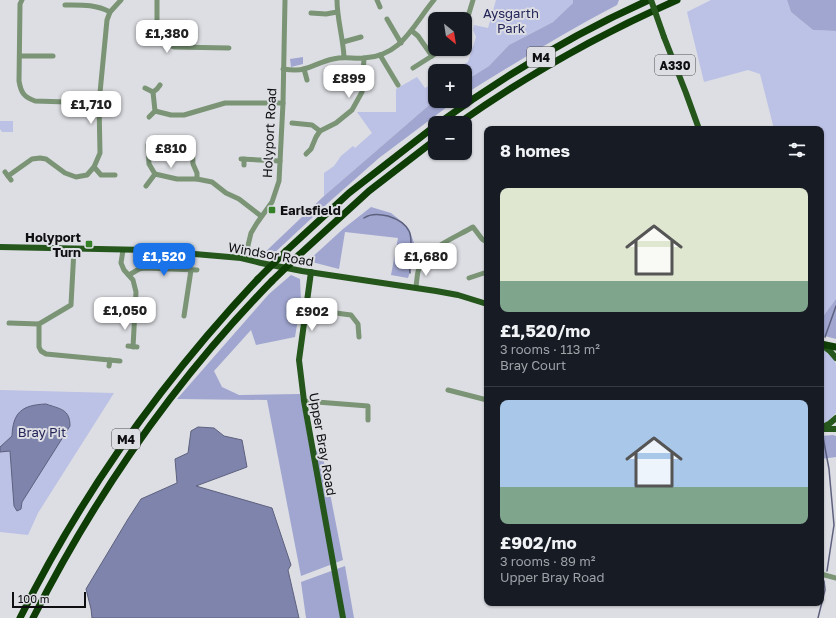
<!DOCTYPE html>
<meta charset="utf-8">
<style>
:root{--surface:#171b24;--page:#242831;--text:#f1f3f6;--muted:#9ea1a6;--line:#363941;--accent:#1a73e8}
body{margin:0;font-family:"Golos Text",sans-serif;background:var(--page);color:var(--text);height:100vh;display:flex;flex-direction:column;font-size:15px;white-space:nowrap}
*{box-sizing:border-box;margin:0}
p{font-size:13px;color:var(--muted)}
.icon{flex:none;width:22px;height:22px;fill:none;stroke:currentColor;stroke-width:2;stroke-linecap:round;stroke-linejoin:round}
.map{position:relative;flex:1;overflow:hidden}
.sheet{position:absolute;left:484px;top:126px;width:340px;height:480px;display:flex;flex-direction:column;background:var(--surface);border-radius:8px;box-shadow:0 1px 3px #0004}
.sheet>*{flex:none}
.needle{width:26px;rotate:150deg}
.controls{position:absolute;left:428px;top:12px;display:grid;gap:8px}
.controls a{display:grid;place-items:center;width:44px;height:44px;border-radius:8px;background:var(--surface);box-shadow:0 1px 3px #0004;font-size:20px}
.scale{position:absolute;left:12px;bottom:10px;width:74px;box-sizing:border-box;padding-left:4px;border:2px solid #0f0f11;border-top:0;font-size:11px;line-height:14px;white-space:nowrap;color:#0f0f11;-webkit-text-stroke:3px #dddee3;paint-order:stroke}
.price{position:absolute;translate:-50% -34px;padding:0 9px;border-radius:8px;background:#fff;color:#222;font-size:13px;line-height:26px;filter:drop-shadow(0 1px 2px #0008)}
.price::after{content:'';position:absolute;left:50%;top:24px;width:12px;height:9px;margin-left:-6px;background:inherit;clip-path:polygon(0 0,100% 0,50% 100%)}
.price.current{background:var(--accent);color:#fff}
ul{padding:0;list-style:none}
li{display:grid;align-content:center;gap:8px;height:212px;padding:0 16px}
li+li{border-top:1px solid var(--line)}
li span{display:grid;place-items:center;height:124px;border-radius:8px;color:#555}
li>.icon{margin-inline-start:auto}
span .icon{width:72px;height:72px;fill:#fffc;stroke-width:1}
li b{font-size:17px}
h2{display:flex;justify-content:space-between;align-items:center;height:48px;padding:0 16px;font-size:17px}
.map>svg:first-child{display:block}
</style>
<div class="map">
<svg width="836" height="618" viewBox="0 0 836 618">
<rect width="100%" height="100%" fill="#dddee3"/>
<g fill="#bcc1e6">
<path d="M 496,0 L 573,0 L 573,3 L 553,22 L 509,45 L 489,66 L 465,81 L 465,71 L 453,71 L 468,62 L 476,37 L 473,30 L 474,25 L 488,28 Z"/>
<path d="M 711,0 L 787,0 L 791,12 L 813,30 L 836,31 L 836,299 L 821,319 L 821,129 L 774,129 L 760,74 L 748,70 L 704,82 L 687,12 Z"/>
<path d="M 417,77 L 425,88 L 435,82 L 435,100 L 324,196 L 324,173 L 334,166 L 341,156 L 353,146 L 355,148 L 372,133 L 357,112 L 396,112 L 396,89 Z"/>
<path d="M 0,121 L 13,121 L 13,132 L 2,132 L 0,129 Z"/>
<path d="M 821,348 L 833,358 L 836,364 L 836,413 L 827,422 L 821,425 Z"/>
<path d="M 0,390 L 114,393 L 38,513 L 28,535 L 0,532 Z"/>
</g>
<g fill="#a0a6d0">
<path d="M 573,0 L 619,0 L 617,5 C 565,32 515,63 465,94 L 465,81 L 489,66 L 509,45 L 553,22 L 573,3 Z"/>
<path d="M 787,0 L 836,0 L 836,31 L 813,30 L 791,12 Z"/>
<path d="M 303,57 L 303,64 L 291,67 L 290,59 Z"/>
<path d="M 435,100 L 435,101 L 455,101 L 379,158 L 328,203 L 270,257 L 261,256 L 324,196 Z"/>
<path d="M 371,207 L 391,213 L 401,221 L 409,229 L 417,251 L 408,278 L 391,275 L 398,238 L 345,232 L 339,269 L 308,261 L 343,229 Z"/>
<path d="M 291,275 L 300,279 L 301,301 L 295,337 L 256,345 L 251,330 L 214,371 L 222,387 L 239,395 L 300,394 L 310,449 L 322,452 L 343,560 L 301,576 L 267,400 L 177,399 L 269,294 Z"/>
<path d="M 836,299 L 836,339 L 821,335 L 821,319 Z"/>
<path d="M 833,435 L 836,436 L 836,457 L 821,459 L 821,436 Z"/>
<path d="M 345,566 L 354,618 L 306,618 L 301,582 Z"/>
</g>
<g fill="#7f84ad" stroke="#5d617e">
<path d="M 46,404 C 60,409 70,409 70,426 L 22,502 L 21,509 L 17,511 L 14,506 L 10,451 L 0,452 L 0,447 L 12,436 C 13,412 22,405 46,404 Z"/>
<path d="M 198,427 L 214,428 L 224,436 L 242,440 L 247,467 L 196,486 L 272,508 L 291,565 L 288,570 L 299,618 L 92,618 L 91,609 L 86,589 L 128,519 L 141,499 L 177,483 L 175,459 L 188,453 L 191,431 Z"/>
</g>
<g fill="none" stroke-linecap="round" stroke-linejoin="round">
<g stroke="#5d617e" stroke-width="1.5">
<path d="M 364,218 C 371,213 380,214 388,216 C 423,227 407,248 410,273"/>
<path d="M 825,337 L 836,306"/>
<path d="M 823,437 L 829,469 L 834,525 L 827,571"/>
<path d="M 818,618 L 825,590 L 824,581"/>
</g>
<g stroke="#7a9475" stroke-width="5">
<path d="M 22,0 L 20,4 L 19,81 C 21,93 24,97 35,101 L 99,103"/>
<path d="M 157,0 L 157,33 L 163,43 L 174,47 L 229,48"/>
<path d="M 337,0 C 337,19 343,37 344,57"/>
<path d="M 377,0 L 380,7"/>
<path d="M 65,5 C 81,5 95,4 110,12"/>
<path d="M 311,13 L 326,14 L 337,12"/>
<path d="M 387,19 L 401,43"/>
<path d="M 466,23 L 473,0"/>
<path d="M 412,31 L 418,36 L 432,56"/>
<path d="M 343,42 L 361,37"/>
<path d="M 380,55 L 398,85"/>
<path d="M 20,56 L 53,56"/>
<path d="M 413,68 L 443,49"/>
<path d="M 283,69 C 290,70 297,71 304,69 C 314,66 323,61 333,59 C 345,56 353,59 364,58 C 402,56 413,25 434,0"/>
<path d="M 304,69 L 307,80"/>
<path d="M 145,88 L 153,92 L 157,89 L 160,85"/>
<path d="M 155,111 L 171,115 L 184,115 L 225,103 L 283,103"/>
<path d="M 149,117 L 155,111 L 153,92"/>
<path d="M 292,123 L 312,125 L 320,131"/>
<path d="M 192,145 L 193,164 L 197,173 L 197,179"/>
<path d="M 306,154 L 311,149 L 316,137 L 320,131 L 336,123 L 352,110 L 362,92 L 364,58"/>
<path d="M 241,159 L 280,161"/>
<path d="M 244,165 L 244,159"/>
<path d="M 94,167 L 101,175 L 115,175"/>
<path d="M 5,172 L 11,180"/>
<path d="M 155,174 L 177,179 L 197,179 L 212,182 L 226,193 L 239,199 L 261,216"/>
<path d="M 8,176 L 32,159 L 40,158 L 46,159 L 65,173 L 76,177 L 87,175 L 94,167 L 100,153 L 99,103 L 107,20 L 110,12 L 121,0"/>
<path d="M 146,186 L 155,174 L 149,164 L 148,145"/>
<path d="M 74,249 L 71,305 L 39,324 L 39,347 L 41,351 L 46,354 L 120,361"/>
<path d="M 123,250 L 121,263 L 124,270 L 133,280 L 136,292 L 133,347"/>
<path d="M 245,258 L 251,233 L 257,223 L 272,202 L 279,181 L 283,103 L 285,0"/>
<path d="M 129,275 L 139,269 L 144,268 L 197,270"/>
<path d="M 469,278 L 487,272"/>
<path d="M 416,287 C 417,280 417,269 421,263 C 432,246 456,237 473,227 L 482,239 L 487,242"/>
<path d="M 305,309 L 351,315 L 358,324 L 359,337"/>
<path d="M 184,316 L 191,270"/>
<path d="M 9,323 L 39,324"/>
<path d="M 128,346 L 137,347"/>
<path d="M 109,366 L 110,360"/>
<path d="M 448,390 L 487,400"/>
<path d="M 304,401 L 368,406 L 368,420"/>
<path d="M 821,574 L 836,578"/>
</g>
<g stroke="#25561c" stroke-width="6">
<path d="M 664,37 L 686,93 L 699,129"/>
<path d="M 0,247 L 148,250 L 241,258 L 261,263 L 302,271 L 436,291 L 458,295 L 487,304"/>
<path d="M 311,272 L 299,360 L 304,401 L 343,618"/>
<path d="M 822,345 L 830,351 L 836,358"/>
<path d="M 821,428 L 829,424 L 836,418"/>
<path d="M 824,429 L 836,429"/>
</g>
<g stroke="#0e3d05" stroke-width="7">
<path d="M 439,123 C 504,76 575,33 649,0"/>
<path d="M 459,123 C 527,75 600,34 677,0"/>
<path d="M 286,251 L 349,193 L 435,126"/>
<path d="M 299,255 L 369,191 L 435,140"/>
<path d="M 821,344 L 836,347"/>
<path d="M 20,618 C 82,493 163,380 258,279"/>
<path d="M 33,618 C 96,494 175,380 272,281"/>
</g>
<path stroke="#25561c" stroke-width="6" d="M 651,0 L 664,37"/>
<g stroke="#0e3d05" stroke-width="7">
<path d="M 258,279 L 286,251"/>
<path d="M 272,281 L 299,255"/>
</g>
</g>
<g fill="#368028" stroke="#dddee3" stroke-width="1.5">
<rect x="268" y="206" width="8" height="8" rx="2"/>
<rect x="85" y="240" width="8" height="8" rx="2"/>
</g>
<g text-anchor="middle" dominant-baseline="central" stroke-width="4" stroke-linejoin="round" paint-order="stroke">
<g fill="#dddee3" stroke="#4d4d50" stroke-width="1">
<rect x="527" y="47" width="28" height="20" rx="3"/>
<rect x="655" y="55" width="40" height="20" rx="3"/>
<rect x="112" y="429" width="28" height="20" rx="3"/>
</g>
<g font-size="12" font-weight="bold" fill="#0f0f11">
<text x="541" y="57">M4</text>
<text x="675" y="65">A330</text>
<text x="126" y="439">M4</text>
</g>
<g font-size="13" fill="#25265a" stroke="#dddee3">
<text x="511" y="13">Aysgarth<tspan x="511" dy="15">Park</tspan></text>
<text x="42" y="432">Bray Pit</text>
</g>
<g font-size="13" fill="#0f0f11" stroke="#dddee3">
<text transform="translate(269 133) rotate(-87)">Holyport Road</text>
<text transform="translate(271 254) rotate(10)">Windsor Road</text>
<text transform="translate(323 444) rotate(80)">Upper Bray Road</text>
</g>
<g font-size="13" font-weight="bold" fill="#0f0f11" stroke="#dddee3" text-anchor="start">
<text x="280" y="210">Earlsfield</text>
<text x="81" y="237" text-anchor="end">Holyport<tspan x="81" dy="15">Turn</tspan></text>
</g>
</g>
</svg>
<div class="controls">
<a><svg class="needle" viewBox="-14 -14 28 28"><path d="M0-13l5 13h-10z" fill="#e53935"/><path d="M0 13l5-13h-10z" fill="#9ea1a6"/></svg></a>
<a>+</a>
<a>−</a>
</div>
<div class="scale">100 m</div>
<b class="price" style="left:167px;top:54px">£1,380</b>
<b class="price" style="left:349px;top:99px">£899</b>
<b class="price" style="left:91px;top:125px">£1,710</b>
<b class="price" style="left:171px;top:169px">£810</b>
<b class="price current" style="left:164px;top:277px">£1,520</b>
<b class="price" style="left:426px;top:277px">£1,680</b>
<b class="price" style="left:125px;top:331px">£1,050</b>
<b class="price" style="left:312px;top:332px">£902</b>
<section class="sheet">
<h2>8 homes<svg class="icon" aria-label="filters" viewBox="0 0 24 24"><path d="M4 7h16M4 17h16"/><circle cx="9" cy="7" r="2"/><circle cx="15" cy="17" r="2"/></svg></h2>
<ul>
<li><span style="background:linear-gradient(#dfe7d0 75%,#7fa58c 0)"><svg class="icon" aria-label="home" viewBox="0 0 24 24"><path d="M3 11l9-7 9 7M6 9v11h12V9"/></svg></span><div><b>£1,520/mo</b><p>3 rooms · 113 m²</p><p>Bray Court</p></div></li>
<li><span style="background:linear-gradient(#a9c7e8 70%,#7fa58c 0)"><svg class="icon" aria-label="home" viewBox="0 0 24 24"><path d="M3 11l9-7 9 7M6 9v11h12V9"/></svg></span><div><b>£902/mo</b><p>3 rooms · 89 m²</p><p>Upper Bray Road</p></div></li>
</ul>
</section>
</div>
